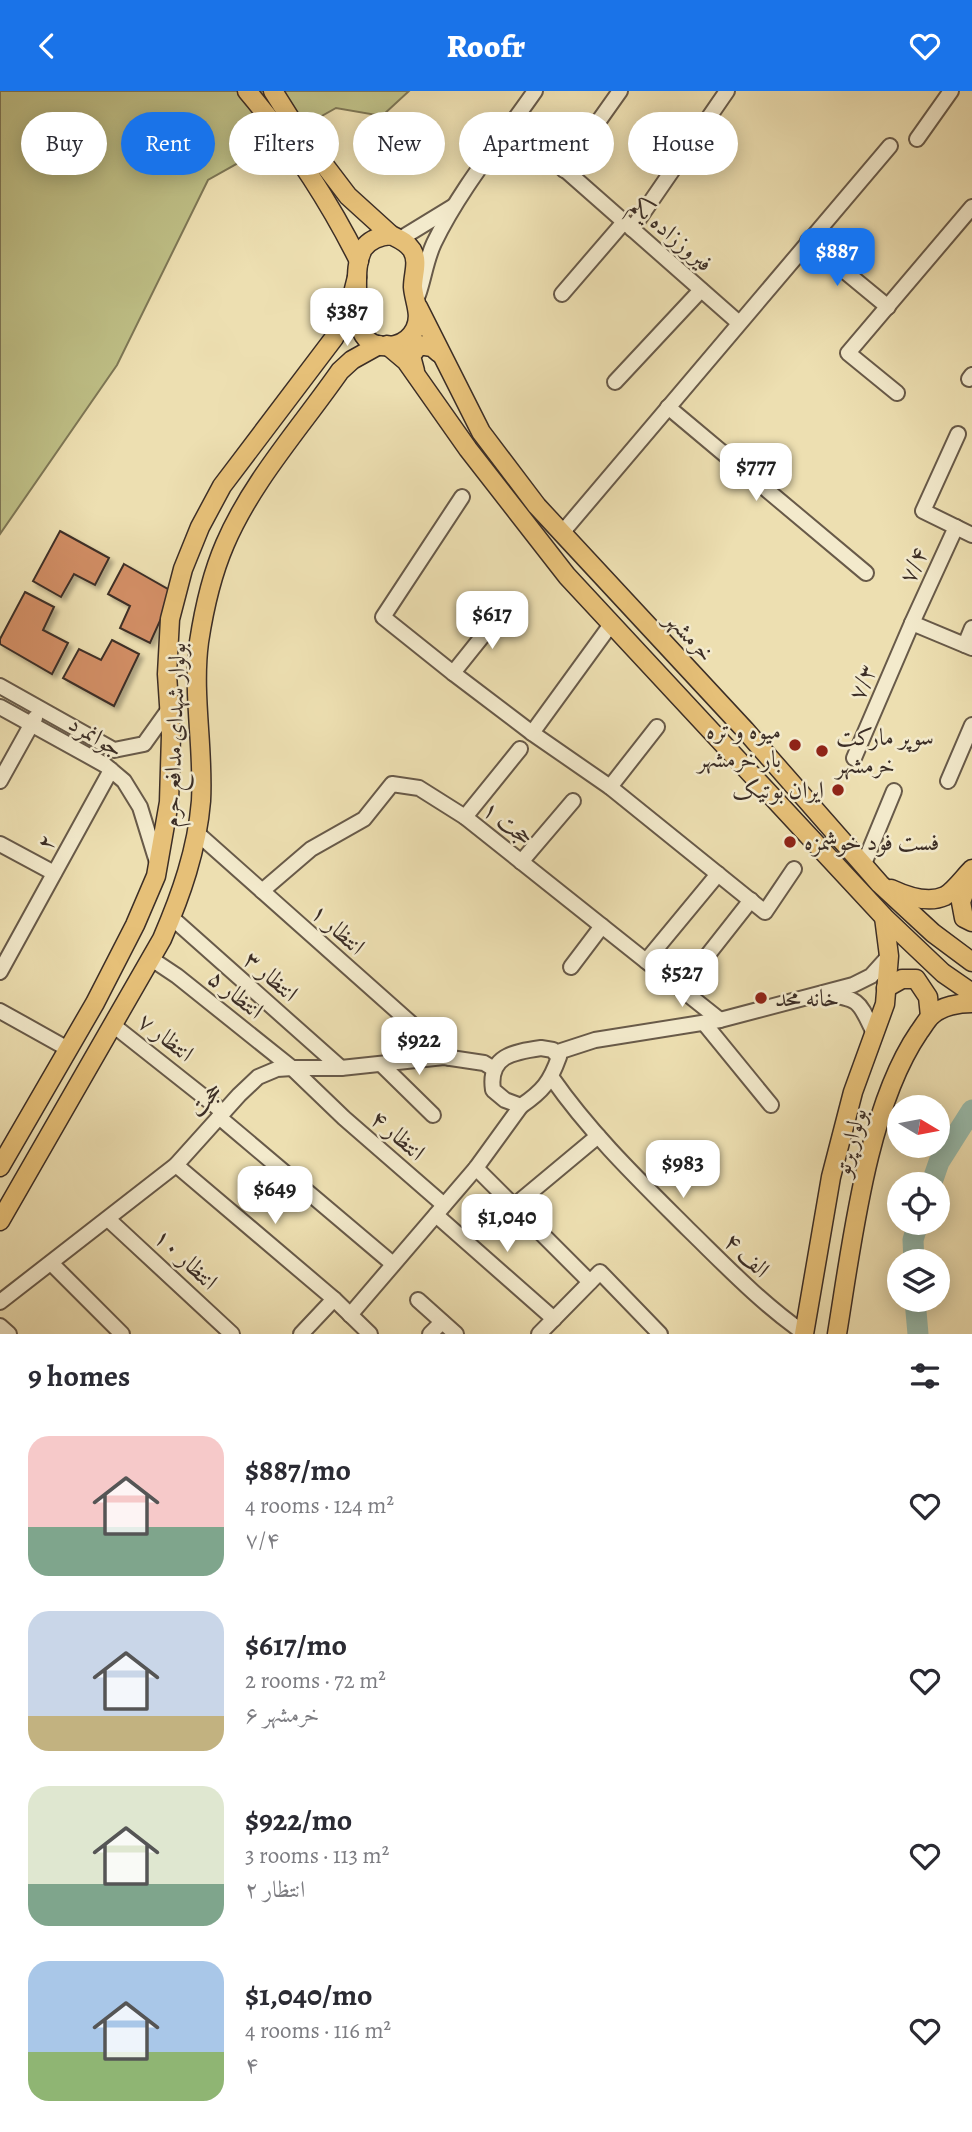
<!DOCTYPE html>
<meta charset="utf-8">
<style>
:root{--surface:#fff;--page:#f2f2f3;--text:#2b2b33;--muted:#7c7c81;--accent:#1a73e8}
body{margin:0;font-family:Alegreya,Amiri,serif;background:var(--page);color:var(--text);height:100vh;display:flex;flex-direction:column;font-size:26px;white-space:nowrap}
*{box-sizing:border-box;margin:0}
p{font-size:23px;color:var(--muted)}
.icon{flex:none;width:38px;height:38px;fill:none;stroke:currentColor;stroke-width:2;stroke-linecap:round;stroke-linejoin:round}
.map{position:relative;height:1243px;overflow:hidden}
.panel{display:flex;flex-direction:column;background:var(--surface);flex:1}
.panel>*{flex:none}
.banner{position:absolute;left:21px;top:21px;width:931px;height:63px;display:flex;gap:14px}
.needle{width:46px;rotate:100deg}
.fabs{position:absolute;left:887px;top:1004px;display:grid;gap:14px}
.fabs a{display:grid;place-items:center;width:63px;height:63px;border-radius:50%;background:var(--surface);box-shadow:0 4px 18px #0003;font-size:35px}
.price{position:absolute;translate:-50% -60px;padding:0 16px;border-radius:14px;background:#fff;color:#222;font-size:23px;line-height:46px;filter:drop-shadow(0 2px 4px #0008)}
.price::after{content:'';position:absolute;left:50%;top:42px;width:21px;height:16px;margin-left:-10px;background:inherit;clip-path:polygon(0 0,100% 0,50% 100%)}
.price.selected{background:var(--accent);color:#fff}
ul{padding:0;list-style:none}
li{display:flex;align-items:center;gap:21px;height:175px;padding:0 28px}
li span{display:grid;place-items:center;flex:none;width:196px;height:140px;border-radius:21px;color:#555}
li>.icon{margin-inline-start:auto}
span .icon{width:84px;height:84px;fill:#fffc;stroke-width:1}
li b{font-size:30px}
h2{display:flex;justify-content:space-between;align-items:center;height:84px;padding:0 28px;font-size:30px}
.pill{padding:0 24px;border-radius:32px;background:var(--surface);box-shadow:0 4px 18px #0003;font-size:24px;line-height:63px}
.pill.selected{background:var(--accent);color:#fff}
header{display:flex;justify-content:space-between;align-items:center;height:91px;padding:0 28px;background:var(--accent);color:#fff;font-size:32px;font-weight:800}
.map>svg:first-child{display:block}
</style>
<header><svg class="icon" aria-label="back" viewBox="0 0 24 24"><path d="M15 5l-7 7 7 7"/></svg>Roofr<svg class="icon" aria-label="heart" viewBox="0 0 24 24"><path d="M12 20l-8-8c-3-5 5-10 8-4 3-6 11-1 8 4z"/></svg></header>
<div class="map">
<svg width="972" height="1243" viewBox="0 0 972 1243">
<defs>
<filter id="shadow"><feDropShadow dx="4" dy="4" stdDeviation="2" flood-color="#0004"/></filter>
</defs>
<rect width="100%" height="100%" fill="#eddfb1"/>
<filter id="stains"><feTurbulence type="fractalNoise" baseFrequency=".00286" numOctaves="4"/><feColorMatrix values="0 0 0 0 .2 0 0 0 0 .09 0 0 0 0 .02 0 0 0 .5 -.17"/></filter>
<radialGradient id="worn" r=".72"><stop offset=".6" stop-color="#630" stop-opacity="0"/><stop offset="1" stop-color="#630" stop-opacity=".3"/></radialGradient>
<path fill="#bfc087" stroke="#7e7756" stroke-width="2" d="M 0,0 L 409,0 L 382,25 L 336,17 L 208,89 L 117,274 L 0,443 Z"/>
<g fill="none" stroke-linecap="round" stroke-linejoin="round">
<g stroke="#99bcad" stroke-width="21">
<path d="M 931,1094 L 939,1071 L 972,1019"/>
<path d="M 914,1171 L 913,1149 L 918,1132"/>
<path d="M 915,1209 L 918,1243"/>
</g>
</g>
<g fill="#d28e65" stroke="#3c2e26" stroke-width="2" filter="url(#shadow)">
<path d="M 60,440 L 109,467 L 95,494 L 74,483 L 61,506 L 33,490 Z"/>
<path d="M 124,473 L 173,501 L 150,552 L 120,537 L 130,515 L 108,503 Z"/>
<path d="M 25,501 L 54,516 L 43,539 L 68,552 L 52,583 L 0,553 L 0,548 Z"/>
<path d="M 112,549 L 139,563 L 114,615 L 63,587 L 79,558 L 101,569 Z"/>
</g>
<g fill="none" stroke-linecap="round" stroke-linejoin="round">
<defs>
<g id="minor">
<path d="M 512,32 L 739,232"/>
<path d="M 917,48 L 951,0"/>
<path d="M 564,79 L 620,0"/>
<path d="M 632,138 L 727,0"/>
<path d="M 400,148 L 454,115"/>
<path d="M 808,150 L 888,216"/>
<path d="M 562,203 L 624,131"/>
<path d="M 418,204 C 424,187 426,169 434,152 C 460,98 501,49 535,0"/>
<path d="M 969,288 L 972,284"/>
<path d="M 615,291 L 701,199"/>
<path d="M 897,302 L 848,262 L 972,116"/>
<path d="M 668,316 L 866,482"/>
<path d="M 958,343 L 923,420 L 972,444"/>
<path d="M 462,406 L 383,526 L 453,582 L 532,642 L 610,696 L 765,821 L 794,778"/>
<path d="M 561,443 L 890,55"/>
<path d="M 912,532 L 972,557"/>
<path d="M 965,554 L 972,537"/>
<path d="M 453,582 L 505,517"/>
<path d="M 0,595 L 114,659 L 144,653 L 169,618"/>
<path d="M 0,616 L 105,674 L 124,690 L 140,716 L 157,771"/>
<path d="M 532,642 L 612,532"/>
<path d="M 854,667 L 912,532 L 956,436"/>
<path d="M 0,690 L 35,627"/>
<path d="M 948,690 L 972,634"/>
<path d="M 610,696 L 657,636"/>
<path d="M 465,726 L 520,658"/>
<path d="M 197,742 L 450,967"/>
<path d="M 0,753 L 54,782"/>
<path d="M 521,771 L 573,710"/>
<path d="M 863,775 L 894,700"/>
<path d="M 262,800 L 311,758 L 364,728 L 392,693 L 419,697 L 465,726 L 720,929"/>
<path d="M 171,826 L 341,977"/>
<path d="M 150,867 L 177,885 L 292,977 L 344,1027 L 444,1114"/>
<path d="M 646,870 L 718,783"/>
<path d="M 703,870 L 751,809"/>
<path d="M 571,876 L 602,835"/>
<path d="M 0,881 L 111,679"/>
<path d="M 826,903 C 861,908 859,911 874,942"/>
<path d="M 0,920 L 68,958"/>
<path d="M 704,932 L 771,1014"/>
<path d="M 113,934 L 223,1021"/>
<path d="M 541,957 L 553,959 L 559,966 C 550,991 543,1000 521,1015 L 505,1009 L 493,999 C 488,965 513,961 541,957 Z"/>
<path d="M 555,962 L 595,949 L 720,929 L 853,894 L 871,885 L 889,865"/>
<path d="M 381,973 L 433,1024"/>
<path d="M 552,987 C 591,1043 640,1090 688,1138 C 725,1174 761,1212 804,1242"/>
<path d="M 219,1026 L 393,1173"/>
<path d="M 176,1074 L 334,1208 L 370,1243"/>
<path d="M 476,1077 L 590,1191"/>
<path d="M 514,1115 L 598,1045"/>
<path d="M 436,1124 L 554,1228"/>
<path d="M 108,1128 L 232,1243"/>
<path d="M 51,1172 L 122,1243"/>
<path d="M 418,1209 L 456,1243"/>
<path d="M 0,1211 L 176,1074 L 239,1004 L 258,986 L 277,978 L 292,977 L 341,977 L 444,966 L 484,972 L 494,978"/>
<path d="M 350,1224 L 476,1077 L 521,1015"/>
<path d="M 0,1235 L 9,1243"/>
<path d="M 301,1243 L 334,1208"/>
<path d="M 430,1243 L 442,1231"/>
<path d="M 539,1243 L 600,1181 L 660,1243"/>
</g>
<g id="major">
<path d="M 247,0 C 290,51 329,110 359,170"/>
<path d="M 273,0 L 297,38 L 348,105 L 391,144"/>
<path d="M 391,144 C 399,148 407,151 412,159 C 419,171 413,183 413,196 C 414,210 422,224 415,238 C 411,246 404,252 395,254 C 357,262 356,226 357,200 C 357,187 356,171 363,158 C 369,149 380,145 391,144 Z"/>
<path d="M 418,216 L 481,341 L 537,415 L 745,639 L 880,793 L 933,842 L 972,871"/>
<path d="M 387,254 L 406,270 L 468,358 L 567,485 L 884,826 L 943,882 L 972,902"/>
<path d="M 415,280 L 411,265 L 419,254 L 432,256 L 439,262"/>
<path d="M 971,783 L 961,811 L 964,827 L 972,831"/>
<path d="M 891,798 C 906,805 928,813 945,805 C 954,800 964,786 972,778"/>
<path d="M 886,897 L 902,888 L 916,888 L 928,906 L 930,925"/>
<path d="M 0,1076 L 95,912 L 135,834 L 156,785 L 169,711 L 171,644 L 167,583 L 170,528 L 183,478 L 200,436 L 222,395 L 334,247 L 350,214 L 357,186"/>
<path d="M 0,1130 L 162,848 C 181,804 197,759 201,710 C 204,657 192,604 199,551 C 204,518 212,483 225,453 C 252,390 301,336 340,280 L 352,269 L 379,254"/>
<path d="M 804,1243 L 831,1086 L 853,1001 L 885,913 L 889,865 L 884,826"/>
<path d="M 837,1243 C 852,1152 867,1017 919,941 C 923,936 927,928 932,924 C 942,915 959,912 972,912"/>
</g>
</defs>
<use href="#minor" stroke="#685a49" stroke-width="18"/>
<use href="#major" stroke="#3c2e26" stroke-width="21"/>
<use href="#minor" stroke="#f3eacc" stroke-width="14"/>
<use href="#major" stroke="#e6c078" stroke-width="18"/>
</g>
<g fill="#8f2418" stroke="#f3eacc" stroke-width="2.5">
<circle cx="795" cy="654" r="7"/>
<circle cx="822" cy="660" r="7"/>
<circle cx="838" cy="699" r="7"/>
<circle cx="790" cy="751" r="7"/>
<circle cx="761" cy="907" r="7"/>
</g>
<g text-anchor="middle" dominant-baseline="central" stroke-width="5" stroke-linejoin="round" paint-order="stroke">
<g font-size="24" fill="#3c2e26" stroke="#f3eacc">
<text transform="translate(672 143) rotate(41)">فیروززاده یکم</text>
<text transform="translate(913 474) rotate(-65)">۷/۴</text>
<text transform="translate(690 545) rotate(47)">خرمشهر</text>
<text transform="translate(862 591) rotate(-67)">۷/۳</text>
<text transform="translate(174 644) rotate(-88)">بولوار شهدای مدافع حرم</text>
<text transform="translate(96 645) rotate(31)">جوانمرد</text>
<text transform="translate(508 732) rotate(38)">حجت ۱</text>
<text transform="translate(46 751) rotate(-61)">۲</text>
<text transform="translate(338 838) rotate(42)">انتظار ۱</text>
<text transform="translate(271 885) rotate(41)">انتظار ۳</text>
<text transform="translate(236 903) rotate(39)">انتظار ۵</text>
<text transform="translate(166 946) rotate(38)">انتظار ۷</text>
<text transform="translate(205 1008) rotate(-48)">حجت</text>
<text transform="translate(398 1044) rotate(41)">انتظار ۴</text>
<text transform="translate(850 1051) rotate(-75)">بولوار پرتو</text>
<text transform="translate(747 1164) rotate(44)">۴ الف</text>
<text transform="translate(186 1168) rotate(43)">انتظار ۱۰</text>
</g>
<g font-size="24" fill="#3c2e26" stroke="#f3eacc" text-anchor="start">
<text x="781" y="640" text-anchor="end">میوه و تره<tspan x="781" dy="28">بار خرمشهر</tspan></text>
<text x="836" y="646">سوپر مارکت<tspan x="836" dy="28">خرمشهر</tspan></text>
<text x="824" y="699" text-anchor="end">ایران بوتیک</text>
<text x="804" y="751">فست فود خوشمزه</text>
<text x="775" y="907">خانه محد</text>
</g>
</g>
<rect width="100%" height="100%" filter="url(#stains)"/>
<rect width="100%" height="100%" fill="url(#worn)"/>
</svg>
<div class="fabs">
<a><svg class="needle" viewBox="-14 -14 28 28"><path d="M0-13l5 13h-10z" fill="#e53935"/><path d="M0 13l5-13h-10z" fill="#7c7c81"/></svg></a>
<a><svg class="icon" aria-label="locate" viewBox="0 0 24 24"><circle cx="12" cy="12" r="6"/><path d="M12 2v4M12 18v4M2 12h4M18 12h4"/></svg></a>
<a><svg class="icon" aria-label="layers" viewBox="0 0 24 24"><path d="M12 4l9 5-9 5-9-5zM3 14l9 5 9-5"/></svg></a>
</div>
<b class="price selected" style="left:837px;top:197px">$887</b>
<b class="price" style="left:347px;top:257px">$387</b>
<b class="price" style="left:756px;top:412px">$777</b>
<b class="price" style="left:492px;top:560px">$617</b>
<b class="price" style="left:682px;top:918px">$527</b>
<b class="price" style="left:419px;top:986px">$922</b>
<b class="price" style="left:683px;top:1109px">$983</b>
<b class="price" style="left:275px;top:1135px">$649</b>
<b class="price" style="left:507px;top:1163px">$1,040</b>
<div class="banner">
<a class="pill">Buy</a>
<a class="pill selected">Rent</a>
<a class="pill">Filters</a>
<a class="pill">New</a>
<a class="pill">Apartment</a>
<a class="pill">House</a>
</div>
</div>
<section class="panel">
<h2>9 homes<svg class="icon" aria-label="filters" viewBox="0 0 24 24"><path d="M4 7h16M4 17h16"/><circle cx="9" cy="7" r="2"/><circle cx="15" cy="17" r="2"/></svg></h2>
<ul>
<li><span style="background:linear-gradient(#f6c9c9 65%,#7fa58c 0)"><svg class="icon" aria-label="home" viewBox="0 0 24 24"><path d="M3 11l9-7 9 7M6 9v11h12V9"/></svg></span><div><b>$887/mo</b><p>4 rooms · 124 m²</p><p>۷/۴</p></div><svg class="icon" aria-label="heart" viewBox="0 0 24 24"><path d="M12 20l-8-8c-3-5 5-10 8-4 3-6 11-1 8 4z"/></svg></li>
<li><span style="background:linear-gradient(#c9d6e8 75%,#c2b280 0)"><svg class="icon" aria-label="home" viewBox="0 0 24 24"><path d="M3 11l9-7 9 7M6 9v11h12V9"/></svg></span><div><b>$617/mo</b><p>2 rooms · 72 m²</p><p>خرمشهر ۶</p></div><svg class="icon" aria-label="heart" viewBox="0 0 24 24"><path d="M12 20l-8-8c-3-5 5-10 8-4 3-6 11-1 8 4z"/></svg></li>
<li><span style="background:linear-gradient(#dfe7d0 70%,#7fa58c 0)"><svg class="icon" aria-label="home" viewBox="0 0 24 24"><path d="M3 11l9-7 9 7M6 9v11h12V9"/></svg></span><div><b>$922/mo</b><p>3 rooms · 113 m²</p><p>انتظار ۲</p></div><svg class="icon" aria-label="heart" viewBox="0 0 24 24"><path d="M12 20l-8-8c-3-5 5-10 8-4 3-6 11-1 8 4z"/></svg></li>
<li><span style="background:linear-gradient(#a9c7e8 65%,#8fb573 0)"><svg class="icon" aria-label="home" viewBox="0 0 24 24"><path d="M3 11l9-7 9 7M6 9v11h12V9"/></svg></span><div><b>$1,040/mo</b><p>4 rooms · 116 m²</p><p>۴</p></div><svg class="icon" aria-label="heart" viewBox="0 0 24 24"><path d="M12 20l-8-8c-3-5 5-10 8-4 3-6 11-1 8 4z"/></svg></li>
</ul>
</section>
